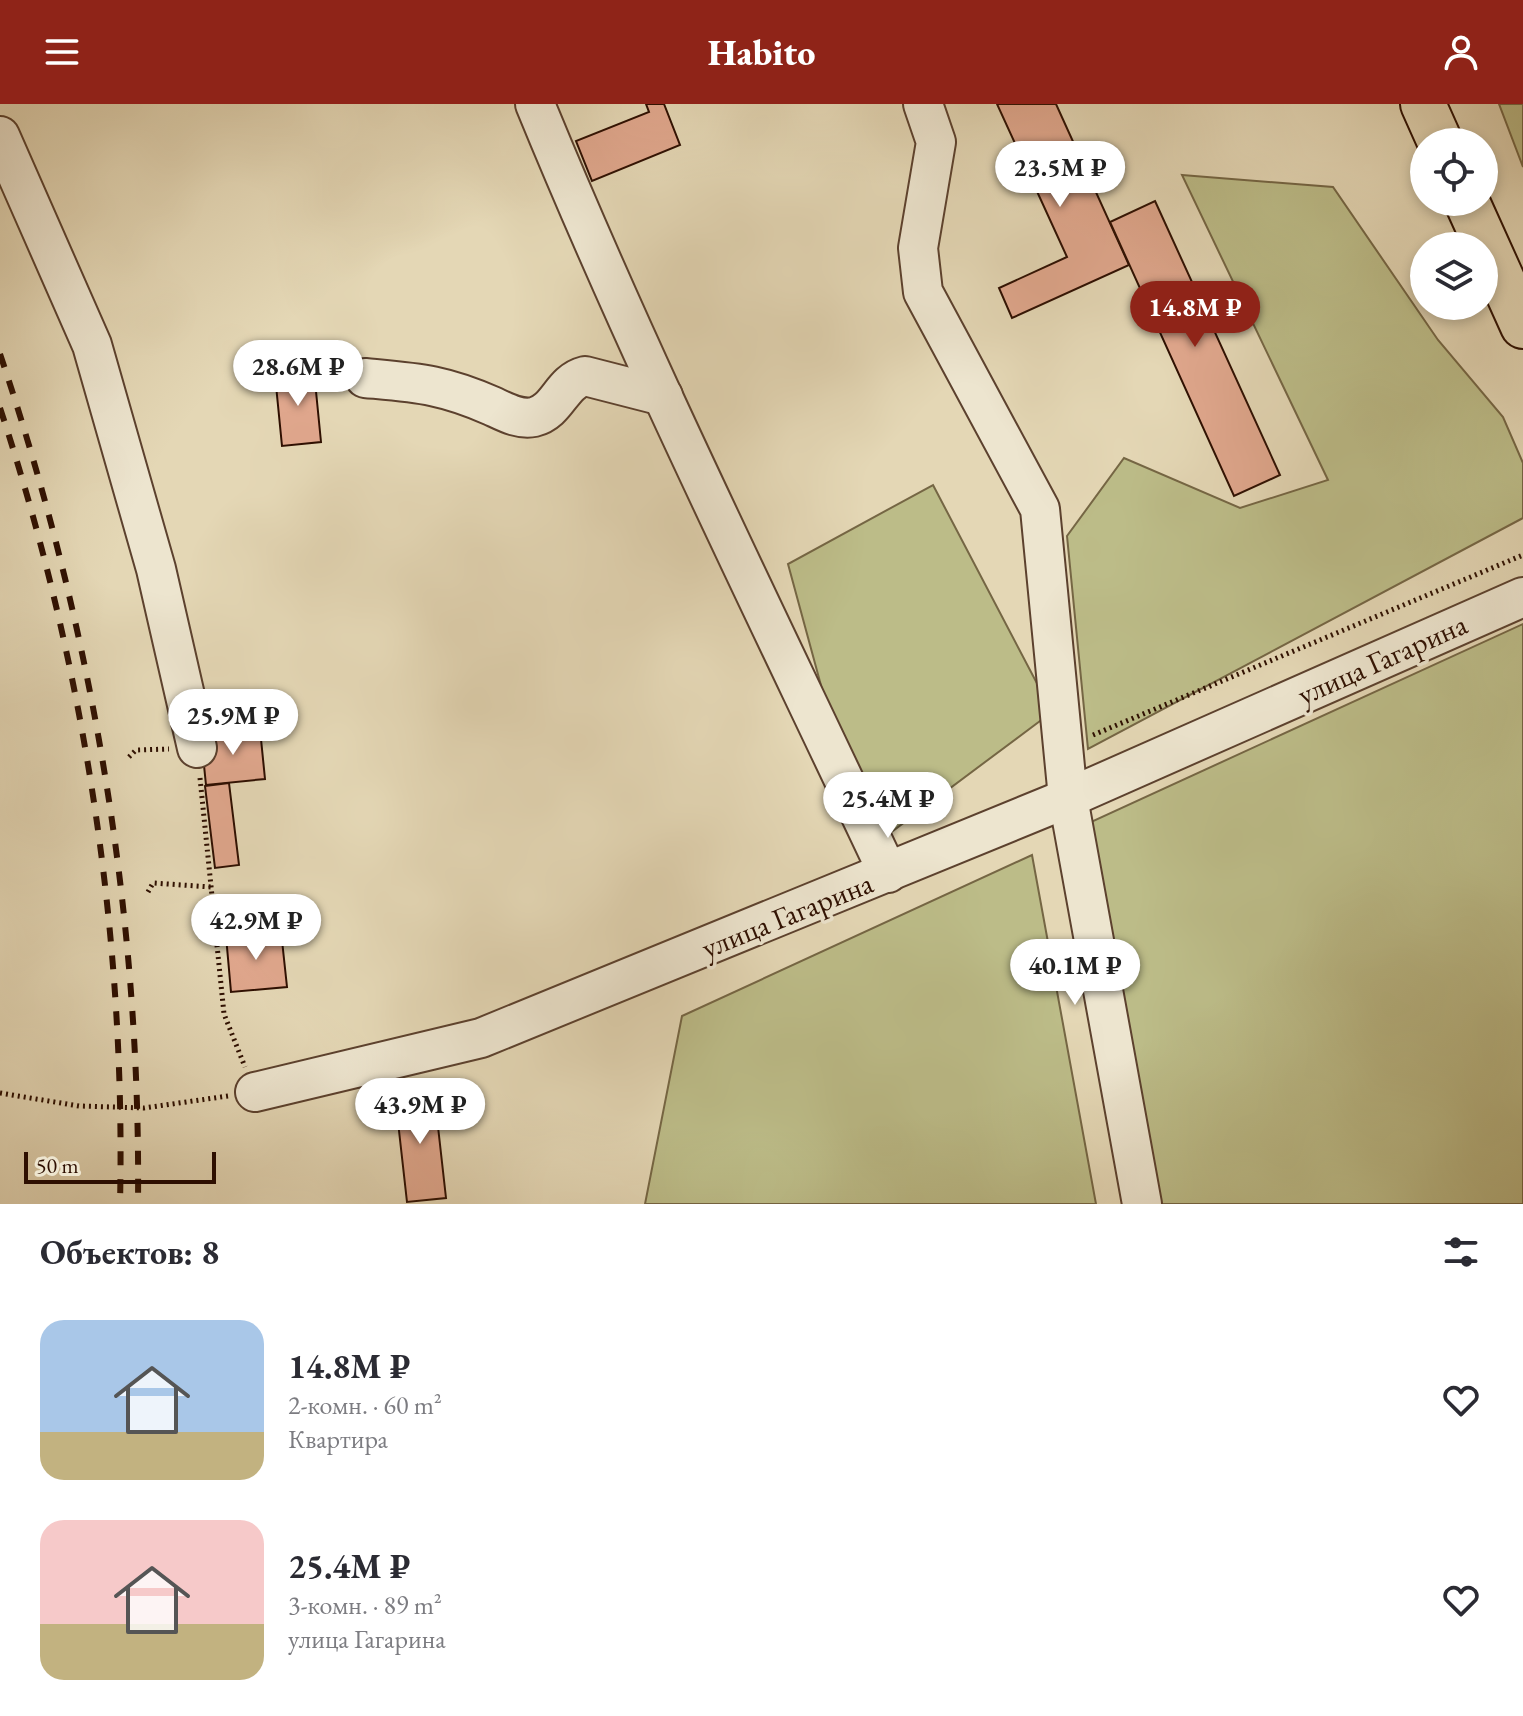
<!DOCTYPE html>
<html lang="ru">
<meta charset="utf-8">
<style>
:root{--surface:#fff;--page:#f7f7f7;--text:#2b2b33;--muted:#7c7c81;--accent:#8f2418}
body{margin:0;font-family:"EB Garamond",serif;background:var(--page);color:var(--text);height:100vh;display:flex;flex-direction:column;font-size:30px;white-space:nowrap}
*{box-sizing:border-box;margin:0}
p{font-size:26px;color:var(--muted)}
.icon{flex:none;width:44px;height:44px;fill:none;stroke:currentColor;stroke-width:2;stroke-linecap:round;stroke-linejoin:round}
.map{position:relative;height:1100px;overflow:hidden}
.details{display:flex;flex-direction:column;background:var(--surface);flex:1}
.details>*{flex:none}
.fabs{position:absolute;left:1410px;top:24px;display:grid;gap:16px}
.fabs a{display:grid;place-items:center;width:88px;height:88px;border-radius:50%;background:var(--surface);box-shadow:0 4px 12px #0003;font-size:40px}
.scale{position:absolute;left:24px;bottom:20px;width:192px;box-sizing:border-box;padding-left:8px;border:4px solid #2e0f01;border-top:0;font-size:22px;line-height:28px;white-space:nowrap;color:#2e0f01;-webkit-text-stroke:6px #ede5cf;paint-order:stroke}
.price{position:absolute;translate:-50% -68px;padding:0 18px;border-radius:28px;background:#fff;color:#222;font-size:26px;line-height:52px;filter:drop-shadow(0 2px 4px #0008)}
.price::after{content:'';position:absolute;left:50%;top:48px;width:24px;height:18px;margin-left:-12px;background:inherit;clip-path:polygon(0 0,100% 0,50% 100%)}
.price.on{background:var(--accent);color:#fff}
ul{padding:0;list-style:none}
li{display:flex;align-items:center;gap:24px;height:200px;padding:0 40px}
li span{display:grid;place-items:center;flex:none;width:224px;height:160px;border-radius:24px;color:#555}
li>.icon{margin-inline-start:auto}
span .icon{width:96px;height:96px;fill:#fffc;stroke-width:1}
li b{font-size:34px}
h2{display:flex;justify-content:space-between;align-items:center;height:96px;padding:0 40px;font-size:34px}
header{display:flex;justify-content:space-between;align-items:center;height:104px;padding:0 40px;background:var(--accent);color:#fff;font-size:36px;font-weight:800}
.map>svg:first-child{display:block}
</style>
<header><svg class="icon" aria-label="menu" viewBox="0 0 24 24"><path d="M4 6h16M4 12h16M4 18h16"/></svg>Habito<svg class="icon" aria-label="person" viewBox="0 0 24 24"><circle cx="12" cy="8" r="4"/><path d="M4 21q1-7 8-7t8 7"/></svg></header>
<div class="map">
<svg width="1523" height="1100" viewBox="0 0 1523 1100">
<rect width="100%" height="100%" fill="#e4d7b5"/>
<filter id="stains"><feTurbulence type="fractalNoise" baseFrequency=".0025" numOctaves="4"/><feColorMatrix values="0 0 0 0 .2 0 0 0 0 .09 0 0 0 0 .02 0 0 0 .5 -.17"/></filter>
<radialGradient id="worn" r=".72"><stop offset=".6" stop-color="#630" stop-opacity="0"/><stop offset="1" stop-color="#630" stop-opacity=".3"/></radialGradient>
<g fill="#bcbc88" stroke="#756644" stroke-width="2">
<path d="M 1499,0 L 1523,0 L 1523,63 Z"/>
<path d="M 1182,71 L 1333,83 L 1438,236 L 1503,313 L 1523,359 L 1523,414 L 1088,645 L 1067,432 L 1124,354 L 1240,404 L 1328,376 Z"/>
<path d="M 933,381 L 1052,608 L 866,747 L 788,460 Z"/>
<path d="M 1523,520 L 1523,1100 L 1160,1100 L 1080,723 Z"/>
<path d="M 1032,751 L 1096,1100 L 645,1100 L 682,912 Z"/>
</g>
<g fill="#e0a78d" stroke="#2e0f01" stroke-width="2">
<path d="M 646,0 L 664,0 L 680,41 L 592,77 L 576,37 L 649,8 Z"/>
<path d="M 997,0 L 1056,0 L 1129,161 L 1012,214 L 999,184 L 1067,153 Z"/>
<path d="M 1155,97 L 1280,371 L 1234,392 L 1110,118 Z"/>
<path d="M 314,267 L 321,338 L 282,342 L 275,271 Z"/>
<path d="M 260,625 L 265,675 L 206,681 L 201,632 Z"/>
<path d="M 229,679 L 239,761 L 215,764 L 205,682 Z"/>
<path d="M 281,827 L 287,883 L 231,888 L 226,832 Z"/>
<path d="M 434,987 L 446,1094 L 407,1098 L 395,991 Z"/>
</g>
<g fill="none" stroke-linecap="round" stroke-linejoin="round">
<defs>
<g id="minor">
<path d="M 535,0 C 642,261 768,514 888,769"/>
<path d="M 923,0 L 936,38 L 918,144 L 923,188 L 1040,405 L 1068,694 L 1142,1100"/>
<path d="M 0,32 L 92,241 L 156,465 L 197,644"/>
<path d="M 365,274 C 418,279 442,280 492,302 C 505,308 519,316 534,313 C 558,307 561,278 585,272 L 663,292"/>
<path d="M 255,988 L 481,934 L 1068,694 L 1523,493"/>
</g>
<g id="major">
<path d="M 1423,0 L 1440,38"/>
<path d="M 1467,98 L 1523,222"/>
</g>
</defs>
<use href="#minor" stroke="#5c412e" stroke-width="42"/>
<use href="#major" stroke="#2e0f01" stroke-width="48"/>
<g stroke="#2e0f01" stroke-width="5" stroke-dasharray="2 4" stroke-linecap="butt">
<path d="M 1093,631 L 1523,451"/>
<path d="M 129,653 L 136,646 L 169,645"/>
<path d="M 200,674 L 224,910 L 245,963"/>
<path d="M 148,788 L 153,779 L 211,783"/>
<path d="M 0,989 L 79,1002 L 144,1004 L 228,992"/>
</g>
<use href="#minor" stroke="#ede5cf" stroke-width="38"/>
<use href="#major" stroke="#e4d7b5" stroke-width="44"/>
<g stroke="#2e0f01" stroke-width="6" stroke-dasharray="14 14" stroke-linecap="butt">
<path d="M 0,250 C 92,523 141,811 138,1100"/>
<path d="M 0,304 C 84,558 126,832 120,1100"/>
</g>
</g>
<g text-anchor="middle" dominant-baseline="central" stroke-width="7" stroke-linejoin="round" paint-order="stroke">
<g font-size="30" fill="#2e0f01" stroke="#ede5cf">
<text transform="translate(1382 555) rotate(-24)">улица Гагарина</text>
<text transform="translate(787 811) rotate(-22)">улица Гагарина</text>
</g>
</g>
<rect width="100%" height="100%" filter="url(#stains)"/>
<rect width="100%" height="100%" fill="url(#worn)"/>
</svg>
<div class="fabs">
<a><svg class="icon" aria-label="locate" viewBox="0 0 24 24"><circle cx="12" cy="12" r="6"/><path d="M12 2v4M12 18v4M2 12h4M18 12h4"/></svg></a>
<a><svg class="icon" aria-label="layers" viewBox="0 0 24 24"><path d="M12 4l9 5-9 5-9-5zM3 14l9 5 9-5"/></svg></a>
</div>
<div class="scale">50 m</div>
<b class="price" style="left:1060px;top:105px">23.5M ₽</b>
<b class="price on" style="left:1195px;top:245px">14.8M ₽</b>
<b class="price" style="left:298px;top:304px">28.6M ₽</b>
<b class="price" style="left:233px;top:653px">25.9M ₽</b>
<b class="price" style="left:888px;top:736px">25.4M ₽</b>
<b class="price" style="left:256px;top:858px">42.9M ₽</b>
<b class="price" style="left:1075px;top:903px">40.1M ₽</b>
<b class="price" style="left:420px;top:1042px">43.9M ₽</b>
</div>
<section class="details">
<h2>Объектов: 8<svg class="icon" aria-label="filters" viewBox="0 0 24 24"><path d="M4 7h16M4 17h16"/><circle cx="9" cy="7" r="2"/><circle cx="15" cy="17" r="2"/></svg></h2>
<ul>
<li><span style="background:linear-gradient(#a9c7e8 70%,#c2b280 0)"><svg class="icon" aria-label="home" viewBox="0 0 24 24"><path d="M3 11l9-7 9 7M6 9v11h12V9"/></svg></span><div><b>14.8M ₽</b><p>2-комн. · 60 m²</p><p>Квартира</p></div><svg class="icon" aria-label="heart" viewBox="0 0 24 24"><path d="M12 20l-8-8c-3-5 5-10 8-4 3-6 11-1 8 4z"/></svg></li>
<li><span style="background:linear-gradient(#f6c9c9 65%,#c2b280 0)"><svg class="icon" aria-label="home" viewBox="0 0 24 24"><path d="M3 11l9-7 9 7M6 9v11h12V9"/></svg></span><div><b>25.4M ₽</b><p>3-комн. · 89 m²</p><p>улица Гагарина</p></div><svg class="icon" aria-label="heart" viewBox="0 0 24 24"><path d="M12 20l-8-8c-3-5 5-10 8-4 3-6 11-1 8 4z"/></svg></li>
</ul>
</section>
